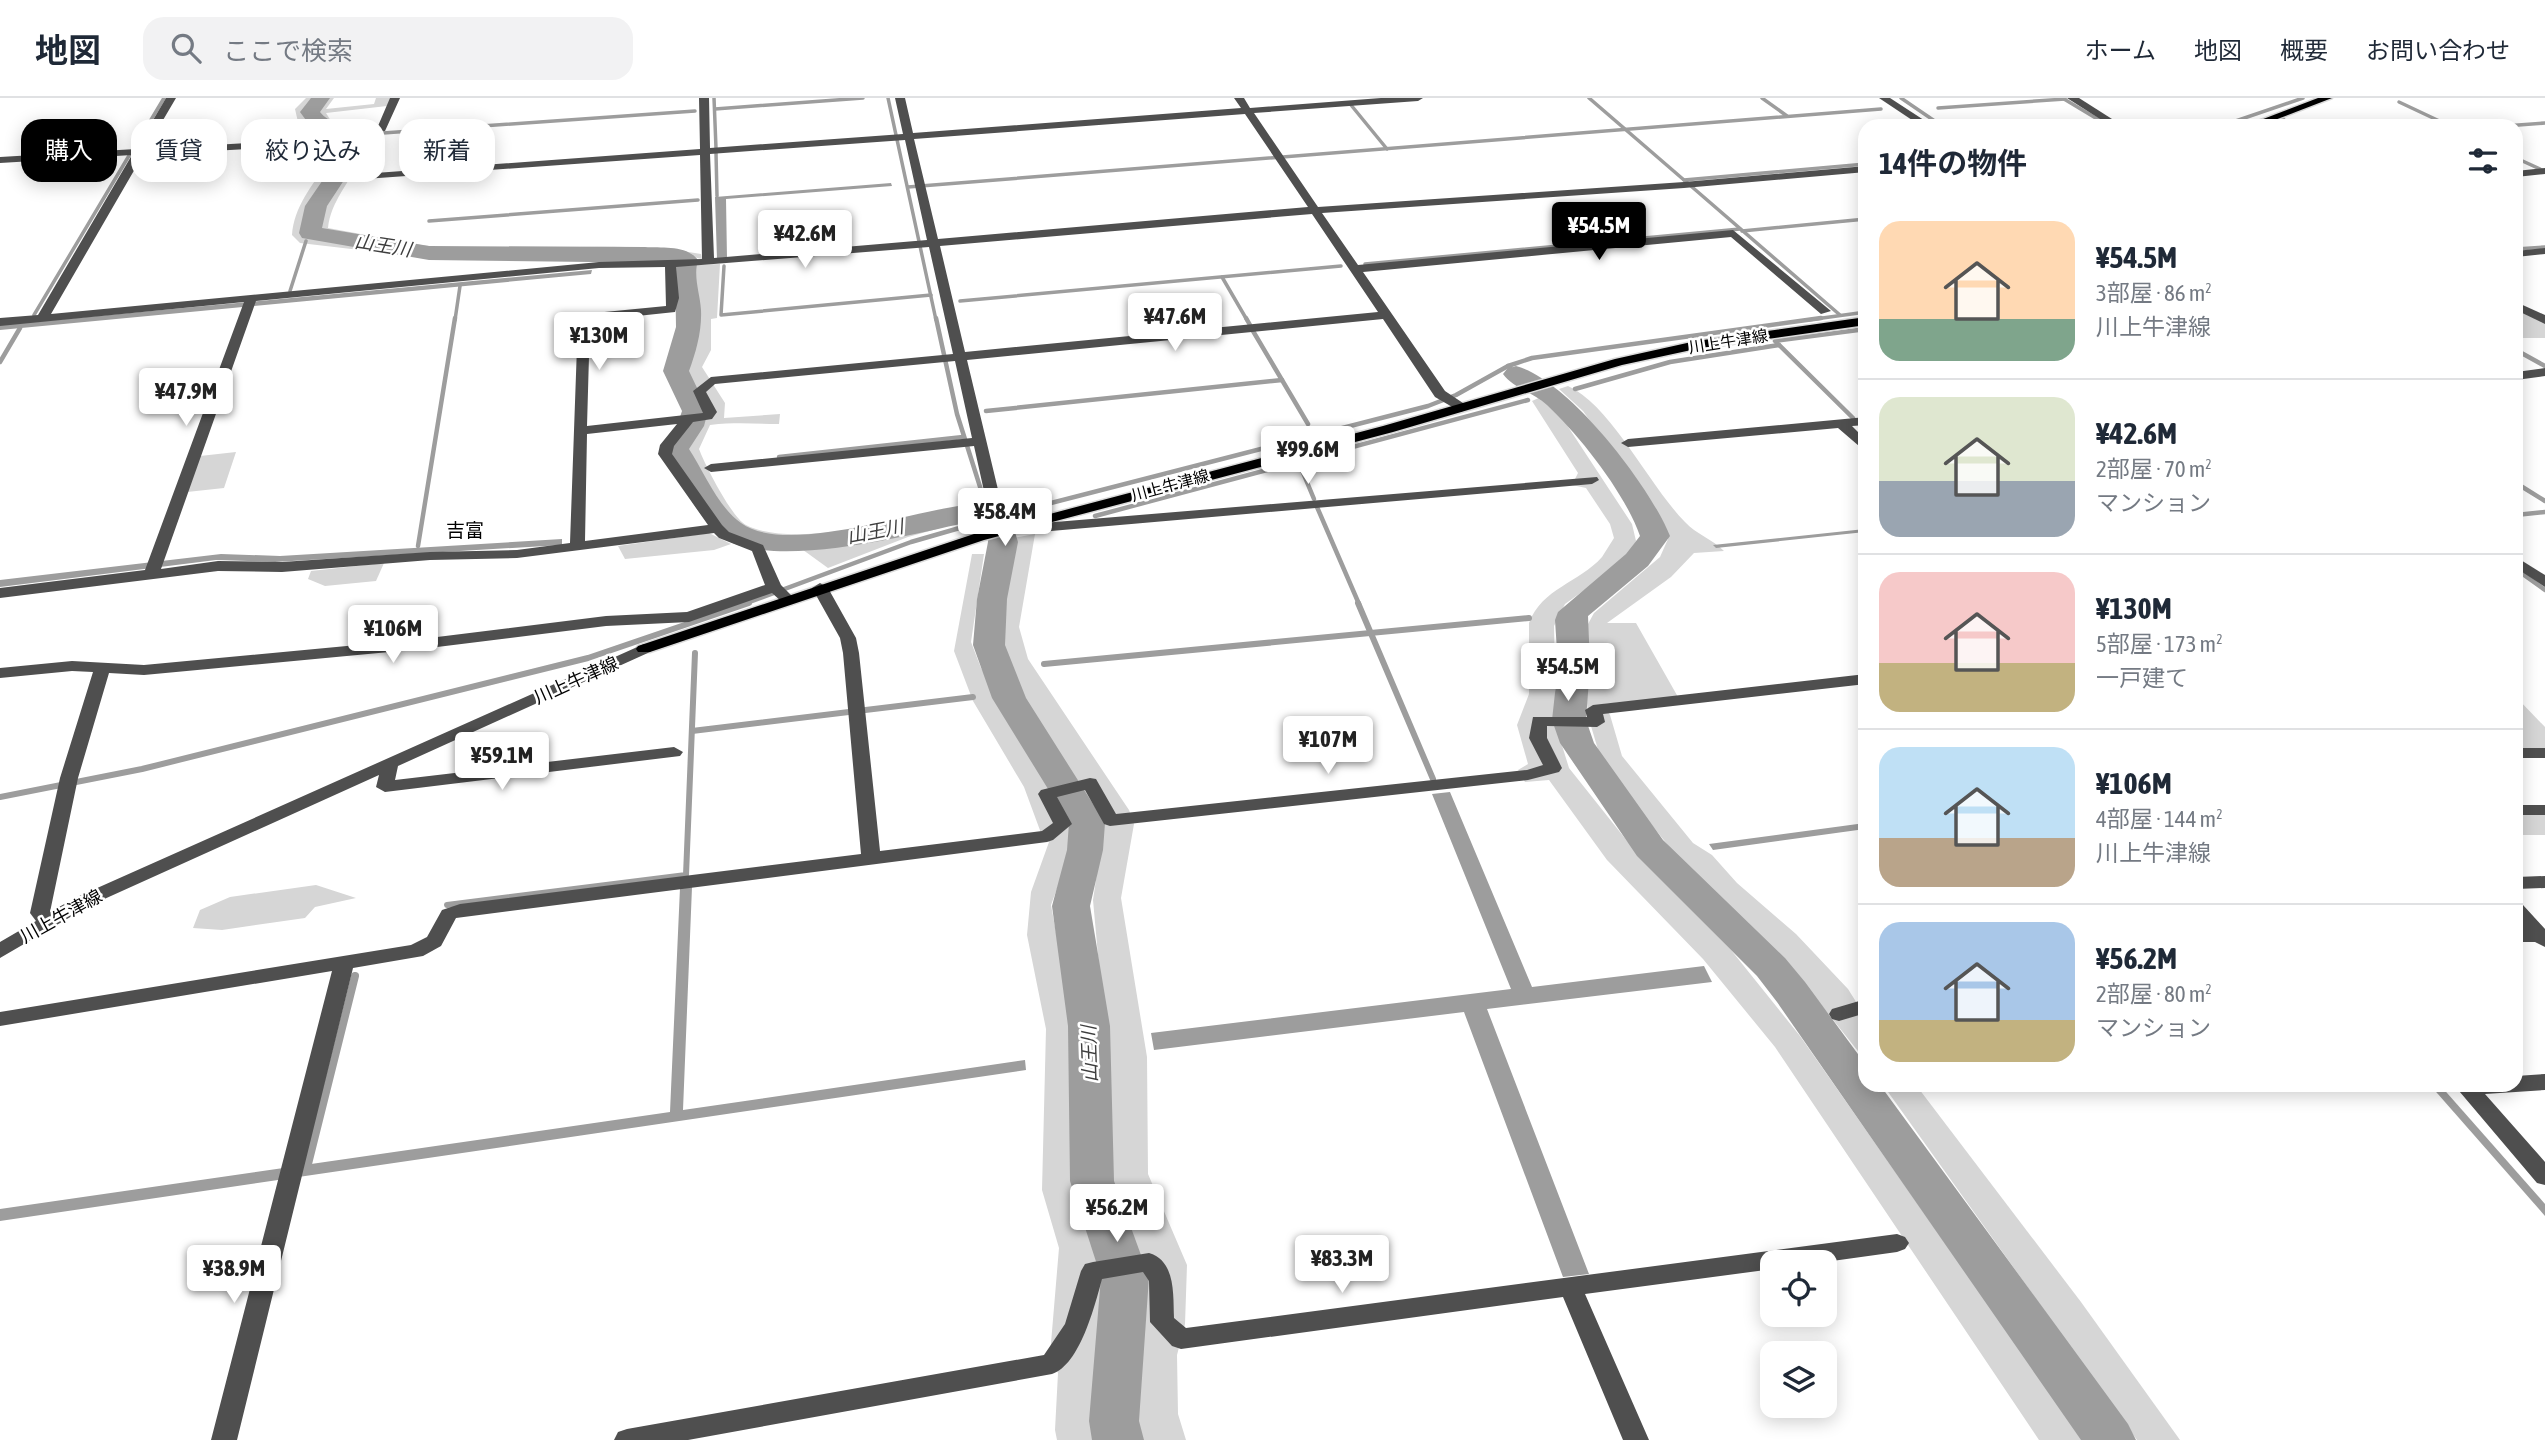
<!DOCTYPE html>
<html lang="ja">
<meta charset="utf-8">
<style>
:root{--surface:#fff;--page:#f2f2f3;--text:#1f2937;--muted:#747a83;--line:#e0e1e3;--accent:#000}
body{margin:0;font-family:"Asap Condensed","Noto Sans JP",sans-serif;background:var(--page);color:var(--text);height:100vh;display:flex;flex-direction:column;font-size:26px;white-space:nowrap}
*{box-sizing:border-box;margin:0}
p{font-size:23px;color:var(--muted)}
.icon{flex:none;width:38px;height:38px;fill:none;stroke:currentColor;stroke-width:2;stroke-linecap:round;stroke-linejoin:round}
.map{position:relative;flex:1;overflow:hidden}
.side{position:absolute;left:1858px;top:21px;width:665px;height:973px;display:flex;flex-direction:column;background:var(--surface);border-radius:21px;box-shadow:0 4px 18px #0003}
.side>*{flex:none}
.banner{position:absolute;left:21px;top:21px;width:665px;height:63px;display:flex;gap:14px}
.buttons{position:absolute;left:1760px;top:1152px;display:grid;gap:14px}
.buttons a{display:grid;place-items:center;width:77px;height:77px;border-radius:14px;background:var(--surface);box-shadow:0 4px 18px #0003;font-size:35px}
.price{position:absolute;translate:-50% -60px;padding:0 16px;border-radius:7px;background:#fff;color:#222;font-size:23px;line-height:46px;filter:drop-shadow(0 2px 4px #0008)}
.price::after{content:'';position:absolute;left:50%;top:42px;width:21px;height:16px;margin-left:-10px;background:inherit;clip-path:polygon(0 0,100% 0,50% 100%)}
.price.active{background:var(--accent);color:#fff}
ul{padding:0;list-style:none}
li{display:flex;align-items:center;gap:21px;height:175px;padding:0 21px}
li+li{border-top:2px solid var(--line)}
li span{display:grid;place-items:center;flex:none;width:196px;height:140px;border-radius:21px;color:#555}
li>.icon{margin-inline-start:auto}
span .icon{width:84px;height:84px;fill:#fffc;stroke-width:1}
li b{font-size:30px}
h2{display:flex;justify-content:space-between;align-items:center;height:84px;padding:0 21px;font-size:30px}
.chip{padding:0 24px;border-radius:21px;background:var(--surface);box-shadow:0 4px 18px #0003;font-size:24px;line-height:63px}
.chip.active{background:var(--accent);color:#fff}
header{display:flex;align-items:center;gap:42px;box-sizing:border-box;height:98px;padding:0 35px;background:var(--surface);border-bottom:2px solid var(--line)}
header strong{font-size:33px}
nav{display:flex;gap:38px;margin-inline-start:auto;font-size:24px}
.search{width:490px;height:63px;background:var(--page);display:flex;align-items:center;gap:18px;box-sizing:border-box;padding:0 24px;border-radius:21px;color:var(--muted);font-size:26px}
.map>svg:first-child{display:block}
</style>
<header>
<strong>地図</strong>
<div class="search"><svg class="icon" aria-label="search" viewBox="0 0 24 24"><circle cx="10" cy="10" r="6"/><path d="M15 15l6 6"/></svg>ここで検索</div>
<nav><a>ホーム</a><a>地図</a><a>概要</a><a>お問い合わせ</a></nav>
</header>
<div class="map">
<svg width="2545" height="1342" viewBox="0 0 2545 1342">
<rect width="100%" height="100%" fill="#fff"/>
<g fill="#d6d6d6">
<path d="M 306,0 L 315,0 L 306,13 L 311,24 L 341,36 L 335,48 C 344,77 321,84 312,107 C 308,115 307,126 305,134 L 312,139 L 427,156 L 549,160 L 645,157 L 680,164 L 420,159 L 300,145 L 292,137 C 294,109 312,87 328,65 L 321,45 L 329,38 L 298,24 L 295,11 Z"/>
<path d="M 326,0 L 334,0 L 326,11 L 374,6 L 376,0 L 391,0 L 387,8 L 326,15 L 331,23 L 361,31 L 354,45 L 360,61 C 349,86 331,103 328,130 C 364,136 402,146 439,149 C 526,155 615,141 701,156 L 702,161 L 680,156 L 639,153 L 435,153 L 324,136 L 316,132 L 322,106 L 343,79 L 351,62 L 345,45 L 349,36 L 323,25 L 314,13 Z"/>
<path d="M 720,166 L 717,220 L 711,221 L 711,252 L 702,269 L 725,305 L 724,320 L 780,316 L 779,326 C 754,326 737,324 710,327 L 699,351 C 705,367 732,420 746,427 C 797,453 922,417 978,405 L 979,411 C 928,420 777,460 736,430 C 724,421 691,367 680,351 L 705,314 L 682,271 C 695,240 696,208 688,174 L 692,167 Z"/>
<path d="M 2516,210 L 2545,225 L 2545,240 L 2517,240 Z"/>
<path d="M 1568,288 C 1611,307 1650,389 1685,424 C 1696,436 1712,441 1724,453 L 1694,455 L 1671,479 L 1607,525 L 1636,525 L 1678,599 L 1603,606 L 1610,617 L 1622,658 L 1693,745 L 1712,757 L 1737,785 L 1796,836 L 1848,891 L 1865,918 L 1865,962 L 1792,870 L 1671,751 L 1602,665 L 1588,618 L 1582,537 L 1594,515 L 1660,459 L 1668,441 L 1663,424 L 1583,313 L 1559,291 Z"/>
<path d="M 1541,299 L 1557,312 L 1632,426 L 1636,443 L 1622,465 L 1565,506 L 1554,528 L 1556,628 L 1569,670 L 1643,763 L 1731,852 L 1800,938 L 2083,1342 L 2039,1342 L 1775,949 L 1703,861 L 1607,762 L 1549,682 L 1525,684 L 1518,672 L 1528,666 L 1517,627 L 1529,596 L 1529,525 C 1542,490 1579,485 1602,459 C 1606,453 1610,446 1614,440 L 1610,426 L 1586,390 L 1572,387 L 1578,375 L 1532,303 Z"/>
<path d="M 236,354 L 224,390 L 187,394 L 200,358 Z"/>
<path d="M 971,417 L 980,419 L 908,439 L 828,470 L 799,449 L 867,440 Z"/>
<path d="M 709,435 L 731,446 L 714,452 L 625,461 L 618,448 Z"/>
<path d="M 1035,436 L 1019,529 L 1028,561 L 1129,712 L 1134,726 L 1121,800 L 1147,959 L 1148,1076 L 1187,1167 L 1185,1226 L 1177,1257 L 1178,1316 L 1186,1342 L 1138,1342 L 1131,1315 L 1139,1168 L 1109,1081 L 1104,923 L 1093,802 L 1101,748 L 1099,721 L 1027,607 L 1002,555 L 1000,533 L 1014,440 Z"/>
<path d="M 972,456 L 984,456 L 971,544 L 981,570 L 1072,729 L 1073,747 L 1051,807 L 1073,928 L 1081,1080 L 1109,1176 L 1095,1311 L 1103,1342 L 1057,1342 L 1055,1332 L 1058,1275 L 1050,1257 L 1059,1150 L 1042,1092 L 1046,931 L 1027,837 L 1031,794 L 1049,744 L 1041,735 L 1024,689 L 973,603 L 954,553 Z"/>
<path d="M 384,465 L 376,483 L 325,488 L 308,481 L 311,473 Z"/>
<path d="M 2516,599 L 2545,629 L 2545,652 L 2524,652 L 2517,644 Z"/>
<rect x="2517" y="716" width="28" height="21"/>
<path d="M 316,787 L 356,800 L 315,809 L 305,820 L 222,832 L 193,830 L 200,812 L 230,799 Z"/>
<path d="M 1883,987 L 1916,987 L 2081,1204 L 2180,1342 L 2137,1342 Z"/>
</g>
<g fill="#9d9d9d">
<path d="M 891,85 L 892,88 L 726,101 L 727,160 L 717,161 L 715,99 Z"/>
<path d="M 592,172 L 591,176 L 0,232 L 0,227 Z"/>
<path d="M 1865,431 L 1865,434 L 1716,450 L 1713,447 Z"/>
<path d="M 562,441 L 562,447 L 275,464 L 216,462 L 0,489 L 0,482 L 221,456 L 280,458 Z"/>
<path d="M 1450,694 L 1532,889 L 1704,868 L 1712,884 L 1487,911 L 1589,1176 L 1563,1179 L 1464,914 L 1154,952 L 1151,935 L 1511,891 L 1432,696 Z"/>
<path d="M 1865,725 L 1865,731 L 1713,752 L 1709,746 Z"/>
<path d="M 692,789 L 683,1012 L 1025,962 L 1026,972 L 0,1123 L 0,1111 L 670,1014 L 680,790 Z"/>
<path d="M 2430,987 L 2440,987 L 2545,1106 L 2545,1118 Z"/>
</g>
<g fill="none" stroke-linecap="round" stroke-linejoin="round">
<g stroke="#9d9d9d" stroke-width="3.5">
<path d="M 714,0 L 716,50"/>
<path d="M 888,0 L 936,222"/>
<path d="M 1589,0 L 1684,82"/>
<path d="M 1762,0 L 1787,18"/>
<path d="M 1901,0 L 1942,28"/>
<path d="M 2064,1 L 2109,28"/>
<path d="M 2399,4 L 2450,28"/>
<path d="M 1351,7 L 1387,51"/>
<path d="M 1938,10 L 2065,1"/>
<path d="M 715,11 L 863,0"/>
<path d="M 2221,28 L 2303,0"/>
<path d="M 2278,28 L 2288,25 L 2283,21"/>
<path d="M 2505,28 L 2545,25"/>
<path d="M 383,35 L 695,13"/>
<path d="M 133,52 L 164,0"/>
<path d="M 716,55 L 717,98"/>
<path d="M 2516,60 L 2542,72"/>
<path d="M 908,89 L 1881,11"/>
<path d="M 429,123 L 698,102"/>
<path d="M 1742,133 L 1866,121"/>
<path d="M 2516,151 L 2545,149"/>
<path d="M 1365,166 L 1740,131"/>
<path d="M 724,168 L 721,217 L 931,197"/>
<path d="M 1222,179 L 1247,222"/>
<path d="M 290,193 L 306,143"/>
<path d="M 960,203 L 1341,168"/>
<path d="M 34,217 L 130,56"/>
<path d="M 1840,217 L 1684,82 L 1866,66"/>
<path d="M 455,222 L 460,188"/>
<path d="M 1808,222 L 1866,214"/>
</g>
<g stroke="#9d9d9d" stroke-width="4.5">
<path d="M 936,220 L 957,316 L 988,414"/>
<path d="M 1246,220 L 1250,227"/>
<path d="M 1253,233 L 1308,326"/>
<path d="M 2516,252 L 2545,268"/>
<path d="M 0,264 L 20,230"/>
<path d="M 1516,276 L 1508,268 L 1532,260 L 1821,220"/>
<path d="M 1575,291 L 1670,264 L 1779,247"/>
<path d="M 986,313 L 1282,282"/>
<path d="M 1853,320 L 1775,243 L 1866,231"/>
<path d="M 779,359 L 963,339"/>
<path d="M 1299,365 L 1314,401"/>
<path d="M 2516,385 L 2545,403"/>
<path d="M 1317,409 L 1359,506"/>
<path d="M 1020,413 L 1428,308 L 1456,297 L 1508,268"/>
<path d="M 2516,417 L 2545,414"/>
<path d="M 1095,418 L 1528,302"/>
<path d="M 418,448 L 455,220"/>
<path d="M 2524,477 L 2545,492"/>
<path d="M 744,506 L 911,444 L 963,429"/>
</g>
<g stroke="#9d9d9d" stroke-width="6">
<path d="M 1358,505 L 1433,681"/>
<path d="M 1044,566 L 1529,520"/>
<path d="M 692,633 L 973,599"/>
<path d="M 0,699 L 142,671 L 588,560 L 749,505"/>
<path d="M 447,807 L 686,777 L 695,555"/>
</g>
<path stroke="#9d9d9d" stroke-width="8" d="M 308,1066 L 355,878"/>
<g fill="#9d9d9d" fill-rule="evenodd">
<path d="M 311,0 L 330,0 L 320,14 C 329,26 346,25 356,36 L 350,44 L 350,73 L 327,108 L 322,130 L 429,148 L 645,149 C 662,150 687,147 698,162 C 693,179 700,195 701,212 C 702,233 696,254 689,273 L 708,313 L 704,328 L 689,351 C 704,374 718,409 741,425 C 791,461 928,405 988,405 L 998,408 L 1011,421 L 1018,444 L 1007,501 L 1005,547 L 1026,600 L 1105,725 L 1103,752 L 1090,808 L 1110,928 L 1114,1083 L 1149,1179 L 1139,1323 L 1144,1342 L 1092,1342 L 1089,1323 L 1101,1179 L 1070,1083 L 1068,928 L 1052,808 L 1067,752 L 1069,725 L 992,600 L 973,547 L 977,501 L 988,444 L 987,429 L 980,423 L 975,423 C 918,434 765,477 718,436 C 694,414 679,378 661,351 L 677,328 L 682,313 L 663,273 L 676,229 L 675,165 L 429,162 L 302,140 L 299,135 L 305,108 L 329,73 L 330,44 L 334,38 L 311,29 L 300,14 Z"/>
<path d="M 1516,268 C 1569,282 1650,388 1670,438 L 1648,468 L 1588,518 L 1590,568 L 1586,622 L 1594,645 L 1663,742 L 1785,860 L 1805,884 L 1866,967 L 1866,987 L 1880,987 L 2128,1326 L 2136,1342 L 2081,1342 L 1777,904 L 1757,878 L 1637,758 L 1560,645 L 1552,622 L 1558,568 L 1555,522 L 1558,514 L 1626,456 L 1640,438 C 1625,395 1580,338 1547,307 C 1534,295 1513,290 1503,276 L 1507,271 Z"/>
</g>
<defs>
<g id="major">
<path d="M 2318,0 L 2332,0 L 2259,28 L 2245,28 Z"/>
<path d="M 1866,219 L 1866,227 L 1696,251 L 1622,267 L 1393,334 L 984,442 L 650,554 L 638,554 L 636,551 L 638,548 L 974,436 L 1383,328 L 1615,261 L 1696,243 Z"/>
</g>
</defs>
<use href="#major" stroke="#dbdbdb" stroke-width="3"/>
<g fill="#4f4f4f" fill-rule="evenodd">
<path d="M 166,0 L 176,0 L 146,51 L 333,40 L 338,43 L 333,46 L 143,57 L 51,216 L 599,164 L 702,161 L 700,57 L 351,82 L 360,32 L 378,28 L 390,0 L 400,0 L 385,33 L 369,35 L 362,76 L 700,51 L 699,0 L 709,0 L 710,50 L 903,36 L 895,0 L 905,0 L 913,35 L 1241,10 L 1234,0 L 1244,0 L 1250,10 L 1381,0 L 1423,0 L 1418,3 L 1254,15 L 1318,109 L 1684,84 L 1866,68 L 1866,74 L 1684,90 L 1322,115 L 1358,167 L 1733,132 L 1831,213 L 1821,216 L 1731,139 L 1363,174 L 1445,293 L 1466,307 L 1468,310 L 1461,314 L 1435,299 L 1383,221 L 967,262 L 1000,400 L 1031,426 L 1597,379 L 1599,382 L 1592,386 L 1028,435 L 1023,434 L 986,402 L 974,348 L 711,374 L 704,370 L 711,366 L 972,340 L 955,263 L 715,286 L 706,294 L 717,314 L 712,321 L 693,324 L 674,348 L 672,356 L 722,427 L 729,434 L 763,447 L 781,487 L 795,501 L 792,504 L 782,504 L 772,495 L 689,524 L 606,528 L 421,551 L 144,577 L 109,575 L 78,680 L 50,814 L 77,799 L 644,546 L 652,551 L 650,554 L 398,668 L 395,682 L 674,649 L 683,654 L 680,658 L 385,694 L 376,689 L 379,677 L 91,807 L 0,860 L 0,844 L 36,823 L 30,815 L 60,680 L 93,574 L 72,573 L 0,580 L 0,570 L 72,563 L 144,567 L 421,541 L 606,518 L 687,514 L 765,487 L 752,453 L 719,440 L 714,435 L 517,460 L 430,462 L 282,474 L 218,473 L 0,500 L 0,490 L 145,472 L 244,204 L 0,228 L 0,220 L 38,217 L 132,57 L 0,65 L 0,59 L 136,51 ZM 1245,16 L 1308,109 L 938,141 L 914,41 ZM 905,42 L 927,142 L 714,160 L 710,56 ZM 1312,116 L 1378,214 L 965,254 L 940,148 ZM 929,149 L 953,256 L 711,279 L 693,293 L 703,315 L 587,328 L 590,223 L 675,214 L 679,200 L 676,169 ZM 665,169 L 666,208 L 584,216 L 578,220 L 570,445 L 517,452 L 430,454 L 282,464 L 218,463 L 161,471 L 256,203 L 599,170 ZM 677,326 L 660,347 L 658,356 L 708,427 L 585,443 L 587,336 Z"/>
<path d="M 1879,0 L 1890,0 L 1933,28 L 1921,28 Z"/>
<path d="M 2067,0 L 2079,0 L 2123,28 L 2111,28 Z"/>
<path d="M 2545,70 L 2545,76 L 2516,79 L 2516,73 Z"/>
<path d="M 2545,150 L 2545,156 L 2516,159 L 2516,153 Z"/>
<path d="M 2516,204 L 2545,217 L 2545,226 L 2516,212 Z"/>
<path d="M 2545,270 L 2545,278 L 2516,282 L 2516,274 Z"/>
<path d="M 1866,319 L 1866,327 L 1852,328 L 1866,342 L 1866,354 L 1838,330 L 1628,349 L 1621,345 L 1628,341 Z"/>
<path d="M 2516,459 L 2545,477 L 2545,489 L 2516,470 Z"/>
<path d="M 820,485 L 828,490 L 856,540 L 859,555 L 880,753 L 1042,733 L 1053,725 L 1038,696 L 1041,692 L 1090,680 L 1096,681 L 1116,716 L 1527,672 L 1543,667 L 1529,640 L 1533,619 L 1587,619 L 1585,612 L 1593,607 L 1866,576 L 1866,586 L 1603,616 L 1605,624 L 1597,629 L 1547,628 L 1547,640 L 1562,670 L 1559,674 L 1528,682 L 1110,728 L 1104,726 L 1085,692 L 1057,699 L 1072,726 L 1053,742 L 1047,744 L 456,820 L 441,848 L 423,858 L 353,870 L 237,1342 L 211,1342 L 332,873 L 0,928 L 0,914 L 411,847 L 427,839 L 442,812 L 460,806 L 861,756 L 843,555 L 840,540 L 812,490 Z"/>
<rect x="2516" y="650" width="29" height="10"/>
<rect x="2516" y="707" width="29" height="10"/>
<path d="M 2545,778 L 2545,790 L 2516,791 L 2516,779 Z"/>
<path d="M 2516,805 L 2523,807 L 2545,831 L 2545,849 L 2535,844 L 2516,844 L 2516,832 L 2523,831 L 2516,824 Z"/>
<path d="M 1866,901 L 1866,915 L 1839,923 L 1832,921 L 1829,916 L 1832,911 Z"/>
<path d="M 2545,976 L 2545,992 L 2485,996 L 2545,1064 L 2545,1087 L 2537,1085 L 2454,987 L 2516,987 L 2516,978 Z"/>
<path d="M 1897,1136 L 1905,1139 L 1909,1145 L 1905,1151 L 1897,1154 L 1825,1164 L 1773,1164 L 1773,1171 L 1585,1196 L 1649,1342 L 1623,1342 L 1563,1199 L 1181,1251 L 1172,1248 L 1150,1224 L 1149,1183 L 1143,1174 L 1102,1181 C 1095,1207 1080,1267 1052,1276 L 688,1342 L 614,1342 L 618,1334 L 627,1331 L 1044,1257 L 1065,1226 L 1081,1173 L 1085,1166 L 1093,1164 L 1149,1155 C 1176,1163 1173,1197 1174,1220 L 1186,1230 Z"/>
</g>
<use href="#major" fill="#000" fill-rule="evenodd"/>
</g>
<g text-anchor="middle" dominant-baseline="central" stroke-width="5" stroke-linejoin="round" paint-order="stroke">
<g font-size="16" fill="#000" stroke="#fff">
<text transform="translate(1728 243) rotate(-9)">川上牛津線</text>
<text transform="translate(1170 387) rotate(-15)">川上牛津線</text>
</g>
<g font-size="18" fill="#000" stroke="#fff">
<text transform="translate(576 582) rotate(-24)">川上牛津線</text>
<text transform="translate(61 818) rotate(-29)">川上牛津線</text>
</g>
<g font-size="19" font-style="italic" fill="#3e3e3e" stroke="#fff">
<text transform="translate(383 147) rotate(9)">山王川</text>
<text transform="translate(875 433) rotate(-11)">山王川</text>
<text transform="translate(1089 956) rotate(-92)">山王川</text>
</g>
<g font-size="19" fill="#000" stroke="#fff">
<text x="465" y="432">吉富</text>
</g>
</g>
</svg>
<div class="buttons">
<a><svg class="icon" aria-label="locate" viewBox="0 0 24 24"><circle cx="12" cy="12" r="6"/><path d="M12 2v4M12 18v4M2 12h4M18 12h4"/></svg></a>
<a><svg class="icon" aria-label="layers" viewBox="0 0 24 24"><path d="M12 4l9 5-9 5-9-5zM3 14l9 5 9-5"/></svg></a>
</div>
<b class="price active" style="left:1599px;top:164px">¥54.5M</b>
<b class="price" style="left:805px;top:172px">¥42.6M</b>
<b class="price" style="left:1175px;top:255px">¥47.6M</b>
<b class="price" style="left:599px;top:274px">¥130M</b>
<b class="price" style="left:186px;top:330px">¥47.9M</b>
<b class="price" style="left:1308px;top:388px">¥99.6M</b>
<b class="price" style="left:1005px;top:450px">¥58.4M</b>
<b class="price" style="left:393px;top:567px">¥106M</b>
<b class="price" style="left:1568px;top:605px">¥54.5M</b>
<b class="price" style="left:1328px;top:678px">¥107M</b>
<b class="price" style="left:502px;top:694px">¥59.1M</b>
<b class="price" style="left:1117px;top:1146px">¥56.2M</b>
<b class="price" style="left:1342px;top:1197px">¥83.3M</b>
<b class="price" style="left:234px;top:1207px">¥38.9M</b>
<div class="banner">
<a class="chip active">購入</a>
<a class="chip">賃貸</a>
<a class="chip">絞り込み</a>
<a class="chip">新着</a>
</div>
<section class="side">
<h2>14件の物件<svg class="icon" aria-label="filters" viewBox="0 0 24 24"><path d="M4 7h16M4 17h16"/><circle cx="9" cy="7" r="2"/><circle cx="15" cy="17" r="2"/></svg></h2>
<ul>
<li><span style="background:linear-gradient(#ffd9b3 70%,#7fa58c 0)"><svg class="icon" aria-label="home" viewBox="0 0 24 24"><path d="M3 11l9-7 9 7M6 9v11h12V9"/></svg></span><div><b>¥54.5M</b><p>3部屋 · 86 m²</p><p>川上牛津線</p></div></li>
<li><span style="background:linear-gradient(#dfe7d0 60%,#9aa5b1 0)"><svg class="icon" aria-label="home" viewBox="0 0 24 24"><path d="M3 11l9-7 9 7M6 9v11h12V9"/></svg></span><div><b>¥42.6M</b><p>2部屋 · 70 m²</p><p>マンション</p></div></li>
<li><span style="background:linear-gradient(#f6c9c9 65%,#c2b280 0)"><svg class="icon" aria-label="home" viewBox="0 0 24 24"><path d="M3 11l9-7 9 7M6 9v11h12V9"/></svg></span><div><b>¥130M</b><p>5部屋 · 173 m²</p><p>一戸建て</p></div></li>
<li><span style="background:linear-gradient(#bfe0f5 65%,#b9a48a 0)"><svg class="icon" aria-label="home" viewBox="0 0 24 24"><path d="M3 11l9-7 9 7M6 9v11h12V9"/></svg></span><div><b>¥106M</b><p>4部屋 · 144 m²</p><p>川上牛津線</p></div></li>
<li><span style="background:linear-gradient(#a9c7e8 70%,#c2b280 0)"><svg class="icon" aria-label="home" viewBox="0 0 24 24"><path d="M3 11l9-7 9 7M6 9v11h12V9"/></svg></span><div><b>¥56.2M</b><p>2部屋 · 80 m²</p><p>マンション</p></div></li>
</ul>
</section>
</div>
